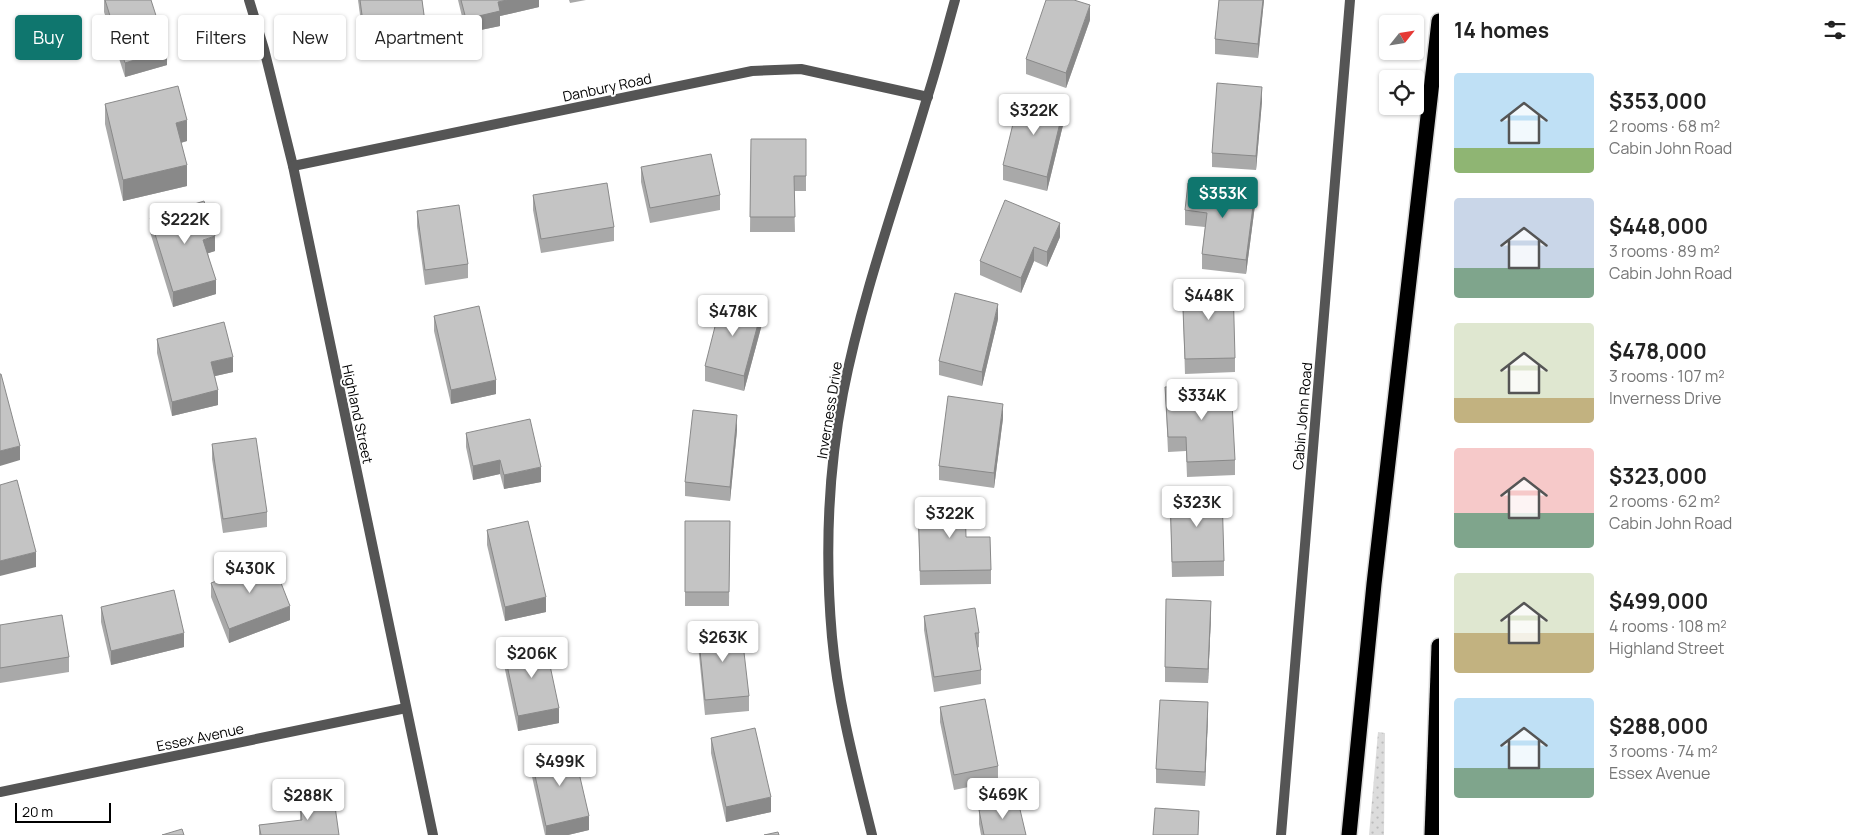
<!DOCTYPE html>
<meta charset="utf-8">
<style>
:root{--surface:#fff;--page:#f6f6f6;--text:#222;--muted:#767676;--accent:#0f766e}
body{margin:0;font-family:Manrope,sans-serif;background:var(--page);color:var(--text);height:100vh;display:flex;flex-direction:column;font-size:19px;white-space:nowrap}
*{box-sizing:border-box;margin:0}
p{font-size:16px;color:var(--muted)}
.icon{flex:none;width:28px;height:28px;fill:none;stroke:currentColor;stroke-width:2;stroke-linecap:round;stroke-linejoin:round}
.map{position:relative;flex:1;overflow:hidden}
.sheet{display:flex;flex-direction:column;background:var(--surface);width:425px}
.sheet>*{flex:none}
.guide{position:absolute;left:15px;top:15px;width:475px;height:45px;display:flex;gap:10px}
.needle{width:32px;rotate:60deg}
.tools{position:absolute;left:1379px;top:15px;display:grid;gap:10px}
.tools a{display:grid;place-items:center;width:45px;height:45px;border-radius:5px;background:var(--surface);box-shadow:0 1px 4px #0004;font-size:25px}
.scale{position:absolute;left:15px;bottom:12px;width:96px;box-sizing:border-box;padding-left:5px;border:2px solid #000;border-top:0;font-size:14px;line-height:18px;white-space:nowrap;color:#000;-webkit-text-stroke:4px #fff;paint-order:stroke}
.price{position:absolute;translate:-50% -42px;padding:0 11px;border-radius:5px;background:#fff;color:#222;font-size:16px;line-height:32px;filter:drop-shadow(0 1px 2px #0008)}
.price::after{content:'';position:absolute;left:50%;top:30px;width:15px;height:11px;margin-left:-8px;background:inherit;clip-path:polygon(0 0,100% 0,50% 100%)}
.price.selected{background:var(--accent);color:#fff}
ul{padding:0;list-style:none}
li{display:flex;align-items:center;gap:15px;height:125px;padding:0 15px}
li span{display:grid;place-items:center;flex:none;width:140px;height:100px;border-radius:5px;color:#555}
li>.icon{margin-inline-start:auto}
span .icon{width:60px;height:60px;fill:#fffc;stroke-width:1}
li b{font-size:21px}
h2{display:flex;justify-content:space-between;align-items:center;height:60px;padding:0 15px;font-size:21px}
.pill{padding:0 18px;border-radius:5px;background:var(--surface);box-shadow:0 1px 4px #0004;font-size:18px;line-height:45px}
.pill.selected{background:var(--accent);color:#fff}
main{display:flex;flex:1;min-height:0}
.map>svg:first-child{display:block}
</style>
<main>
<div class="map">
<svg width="1439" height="835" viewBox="0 0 1439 835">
<defs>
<pattern id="grass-dots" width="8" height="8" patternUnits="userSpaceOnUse" patternTransform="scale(1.25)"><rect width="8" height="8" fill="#dcdcdc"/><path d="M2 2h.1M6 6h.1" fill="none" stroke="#bbb" stroke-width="1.8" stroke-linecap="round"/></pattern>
</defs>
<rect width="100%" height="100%" fill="#fff"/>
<path fill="url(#grass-dots)" d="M 1378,732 L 1385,733 L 1384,835 L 1369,835 Z"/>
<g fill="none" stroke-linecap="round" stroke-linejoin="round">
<defs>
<g id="motorway">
<path d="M 1349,835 L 1374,584 L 1439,21"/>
<path d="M 1432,835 L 1439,646"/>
</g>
</defs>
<use href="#motorway" stroke="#dbdbdb" stroke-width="18"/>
<g stroke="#555" stroke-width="10">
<path d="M 249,0 L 264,49 L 293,166 L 433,835"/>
<path d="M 293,166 L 752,71 L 801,69 L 928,97"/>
<path d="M 0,792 L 406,708"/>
<path d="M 872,835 C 856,770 838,704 832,637 C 825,557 828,472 843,393 C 863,291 899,194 928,95 C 938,64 946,32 955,0"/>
<path d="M 1281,835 L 1350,0"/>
</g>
<use href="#motorway" stroke="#000" stroke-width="15"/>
</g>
<g fill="#a9a9a9">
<path d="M 104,0 L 151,0 L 167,65 L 125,77 L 104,12 Z"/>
<path d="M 358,0 L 422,0 L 425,22 L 425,37 L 364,45 Z"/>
<path d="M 458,0 L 539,0 L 539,7 L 500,16 L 500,26 L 466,33 Z"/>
<path d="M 569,0 L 586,0 L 570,3 Z"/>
<path d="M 1219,0 L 1264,0 L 1258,58 L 1215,54 L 1215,39 Z"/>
<path d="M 1090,20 L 1066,88 L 1026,74 L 1026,59 Z"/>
<path d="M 1262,101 L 1256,170 L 1212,167 L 1212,153 Z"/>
<path d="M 105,104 L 187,141 L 181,143 L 187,186 L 123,201 L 105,124 Z"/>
<path d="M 1064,121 L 1047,191 L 1003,180 L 1003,165 Z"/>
<path d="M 751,139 L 806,139 L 806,191 L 794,191 L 795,232 L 750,232 Z"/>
<path d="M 641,167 L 720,195 L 720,210 L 650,223 L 641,182 Z"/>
<path d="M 533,195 L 614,227 L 614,241 L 541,253 L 533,210 Z"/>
<path d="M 1255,205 L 1246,274 L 1202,269 L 1202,254 L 1205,227 L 1185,225 L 1185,210 Z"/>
<path d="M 417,211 L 468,264 L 468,278 L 425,285 L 417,226 Z"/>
<path d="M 150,218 L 215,251 L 208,253 L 216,294 L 173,307 L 150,232 Z"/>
<path d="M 1060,237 L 1047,267 L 1034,261 L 1021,293 L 980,275 L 980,261 Z"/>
<path d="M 1182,284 L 1235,358 L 1235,372 L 1185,374 Z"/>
<path d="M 434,316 L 496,394 L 451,404 L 434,331 Z"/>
<path d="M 998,319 L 982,386 L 939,375 L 939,361 Z"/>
<path d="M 762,324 L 744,391 L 705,381 L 705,366 Z"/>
<path d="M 157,339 L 233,372 L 215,376 L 218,405 L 172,416 L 157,353 Z"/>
<path d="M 1165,387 L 1235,460 L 1235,475 L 1187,477 L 1186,451 L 1168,452 Z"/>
<path d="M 1003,418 L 994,488 L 939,480 L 939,466 Z"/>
<path d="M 737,430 L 730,501 L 685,496 L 685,482 Z"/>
<path d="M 466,433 L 541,482 L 504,489 L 500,474 L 473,480 L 466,447 Z"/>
<path d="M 212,444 L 267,512 L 267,527 L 223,533 L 212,459 Z"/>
<path d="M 1170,494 L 1224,561 L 1224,576 L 1172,577 Z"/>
<path d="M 918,515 L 966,537 L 991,570 L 991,584 L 920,585 Z"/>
<path d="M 685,521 L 730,521 L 729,606 L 685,606 Z"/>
<path d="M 487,530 L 546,612 L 505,621 L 487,545 Z"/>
<path d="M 211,583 L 290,620 L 229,643 L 211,597 Z"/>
<path d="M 101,607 L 184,647 L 111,665 L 101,622 Z"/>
<path d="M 924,616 L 979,633 L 979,647 L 977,648 L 981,670 L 981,684 L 934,692 L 924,630 Z"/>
<path d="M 1211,616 L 1208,683 L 1165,682 L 1165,667 Z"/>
<path d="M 0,625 L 69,657 L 69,672 L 0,683 Z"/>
<path d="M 698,631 L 749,696 L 749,711 L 705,715 L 698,645 Z"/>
<path d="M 504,651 L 559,723 L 518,731 L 504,665 Z"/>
<path d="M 940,707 L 998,766 L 998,781 L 954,790 L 940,722 Z"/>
<path d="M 1208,717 L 1205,786 L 1156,783 L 1156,769 Z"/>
<path d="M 711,738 L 771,812 L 726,822 L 711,753 Z"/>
<path d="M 531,757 L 589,830 L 568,835 L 545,835 L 531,772 Z"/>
<path d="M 300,803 L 339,835 L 259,835 L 259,825 L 300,821 Z"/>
<path d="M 979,810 L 1026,835 L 981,835 L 979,824 Z"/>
</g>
<g fill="#898989">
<path d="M 507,0 L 539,0 L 539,7 L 500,16 L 500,26 L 466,33 L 466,19 L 498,2 Z"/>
<path d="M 1263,0 L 1264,0 L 1258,58 L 1258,44 Z"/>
<path d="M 1090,5 L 1090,20 L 1066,88 L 1066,73 Z"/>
<path d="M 167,50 L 167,65 L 125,77 L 125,63 Z"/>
<path d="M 1262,87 L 1262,101 L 1256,170 L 1256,156 Z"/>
<path d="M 1064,106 L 1064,121 L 1047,191 L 1047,177 Z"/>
<path d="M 187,120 L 187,141 L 176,144 L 176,123 Z"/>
<path d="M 187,165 L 187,186 L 123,201 L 123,180 Z"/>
<path d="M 1255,191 L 1255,205 L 1246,274 L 1246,260 Z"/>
<path d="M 1060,223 L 1060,237 L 1047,267 L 1047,252 Z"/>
<path d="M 215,236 L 215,251 L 203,255 L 203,240 Z"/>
<path d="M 1034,247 L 1034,261 L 1021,293 L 1021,278 Z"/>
<path d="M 216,280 L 216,294 L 173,307 L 173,292 Z"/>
<path d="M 998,304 L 998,319 L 982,386 L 982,372 Z"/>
<path d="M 762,309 L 762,324 L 744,391 L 744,376 Z"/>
<path d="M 233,357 L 233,372 L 211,377 L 211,362 Z"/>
<path d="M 496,380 L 496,394 L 451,404 L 451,390 Z"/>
<path d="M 218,390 L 218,405 L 172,416 L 172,402 Z"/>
<path d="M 1003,404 L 1003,418 L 994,488 L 994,473 Z"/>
<path d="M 737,415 L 737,430 L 730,501 L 730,487 Z"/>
<path d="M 20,446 L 20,460 L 0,466 L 0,451 Z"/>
<path d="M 500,460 L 500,474 L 473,480 L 473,466 Z"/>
<path d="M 541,467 L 541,482 L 504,489 L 504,475 Z"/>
<path d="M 36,552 L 36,567 L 0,576 L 0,561 Z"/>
<path d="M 546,597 L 546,612 L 505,621 L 505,607 Z"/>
<path d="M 1211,601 L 1211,616 L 1208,683 L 1208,669 Z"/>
<path d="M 290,606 L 290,620 L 229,643 L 229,629 Z"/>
<path d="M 184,633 L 184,647 L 111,665 L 111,651 Z"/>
<path d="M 1208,702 L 1208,717 L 1205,786 L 1205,772 Z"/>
<path d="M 559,708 L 559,723 L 518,731 L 518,716 Z"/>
<path d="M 771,797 L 771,812 L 726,822 L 726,807 Z"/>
<path d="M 589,816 L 589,830 L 568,835 L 546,835 L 546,826 Z"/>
</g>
<g fill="#c4c4c4" stroke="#898989">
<path d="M 105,0 L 151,0 L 167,50 L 125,63 Z"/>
<path d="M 360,0 L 422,0 L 425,22 L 364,30 Z"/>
<path d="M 461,0 L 507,0 L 498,2 L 500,11 L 466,19 Z"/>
<path d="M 1046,0 L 1074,0 L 1090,5 L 1066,73 L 1026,59 Z"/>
<path d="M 1219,0 L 1263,0 L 1258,44 L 1215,39 Z"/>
<path d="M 1217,83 L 1262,87 L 1256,156 L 1212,153 Z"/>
<path d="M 178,86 L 187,120 L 176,123 L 187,165 L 123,180 L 105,104 Z"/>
<path d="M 1020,95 L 1064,106 L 1047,177 L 1003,165 Z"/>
<path d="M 751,139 L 806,139 L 806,176 L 794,176 L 795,217 L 750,217 Z"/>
<path d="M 711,154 L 720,195 L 650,208 L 641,167 Z"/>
<path d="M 607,183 L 614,227 L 541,239 L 533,195 Z"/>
<path d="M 1188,183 L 1255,191 L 1246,260 L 1202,254 L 1207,213 L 1185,210 Z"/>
<path d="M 1005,200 L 1060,223 L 1047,252 L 1034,247 L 1021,278 L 980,261 Z"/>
<path d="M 204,201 L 215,236 L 203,240 L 216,280 L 173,292 L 150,218 Z"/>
<path d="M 459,205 L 468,264 L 425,270 L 417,211 Z"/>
<path d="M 1233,283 L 1235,358 L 1185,359 L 1182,284 Z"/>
<path d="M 955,293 L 998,304 L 982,372 L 939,361 Z"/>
<path d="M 722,299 L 762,309 L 744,376 L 705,366 Z"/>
<path d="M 479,306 L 496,380 L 451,390 L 434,316 Z"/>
<path d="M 224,322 L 233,357 L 211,362 L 218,390 L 172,402 L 157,339 Z"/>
<path d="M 0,374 L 1,374 L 20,446 L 0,451 Z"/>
<path d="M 1231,384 L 1235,460 L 1187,462 L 1186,437 L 1168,437 L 1165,387 Z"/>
<path d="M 948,396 L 1003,404 L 994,473 L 939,466 Z"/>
<path d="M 693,410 L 737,415 L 730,487 L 685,482 Z"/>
<path d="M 530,419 L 541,467 L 504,475 L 500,460 L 473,466 L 466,433 Z"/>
<path d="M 256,438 L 267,512 L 223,519 L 212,444 Z"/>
<path d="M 17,480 L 36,552 L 0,561 L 0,485 Z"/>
<path d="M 1222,493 L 1224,561 L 1172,562 L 1170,494 Z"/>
<path d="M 965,500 L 966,537 L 990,537 L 991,570 L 920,571 L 918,501 Z"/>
<path d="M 528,521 L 546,597 L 505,607 L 487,530 Z"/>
<path d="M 685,521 L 730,521 L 729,592 L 685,592 Z"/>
<path d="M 272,560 L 290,606 L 229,629 L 211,583 Z"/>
<path d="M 174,590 L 184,633 L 111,651 L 101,607 Z"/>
<path d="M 1166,599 L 1211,601 L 1208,669 L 1165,667 Z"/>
<path d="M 975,608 L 979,633 L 975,633 L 981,670 L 934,677 L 924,616 Z"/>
<path d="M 62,615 L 69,657 L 0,668 L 0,625 Z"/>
<path d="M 741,626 L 749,696 L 705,700 L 698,631 Z"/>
<path d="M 545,642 L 559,708 L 518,716 L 504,651 Z"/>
<path d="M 985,699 L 998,766 L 954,775 L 940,707 Z"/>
<path d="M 1160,700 L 1208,702 L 1205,772 L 1156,769 Z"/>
<path d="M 755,728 L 771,797 L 726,807 L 711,738 Z"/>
<path d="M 573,747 L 589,816 L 546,826 L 531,757 Z"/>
<path d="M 334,799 L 339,835 L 261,835 L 259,825 L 302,820 L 300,803 Z"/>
<path d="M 1018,801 L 1026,835 L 984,835 L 979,810 Z"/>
<path d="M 1155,808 L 1199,811 L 1198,835 L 1153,835 Z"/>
<path d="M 182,829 L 184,835 L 162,835 Z"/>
<path d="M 778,832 L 779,835 L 764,835 Z"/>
</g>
<g text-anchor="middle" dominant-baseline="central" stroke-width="4" stroke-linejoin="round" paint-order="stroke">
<g font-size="14" fill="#000" stroke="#fff">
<text transform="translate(607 87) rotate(-12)">Danbury Road</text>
<text transform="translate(829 410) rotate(-81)">Inverness Drive</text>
<text transform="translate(358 414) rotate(78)">Highland Street</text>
<text transform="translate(1302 416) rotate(-85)">Cabin John Road</text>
<text transform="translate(200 737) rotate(-12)">Essex Avenue</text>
</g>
</g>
</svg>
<div class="tools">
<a><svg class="needle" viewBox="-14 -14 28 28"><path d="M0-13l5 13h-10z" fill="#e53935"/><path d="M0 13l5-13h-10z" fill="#767676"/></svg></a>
<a><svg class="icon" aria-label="locate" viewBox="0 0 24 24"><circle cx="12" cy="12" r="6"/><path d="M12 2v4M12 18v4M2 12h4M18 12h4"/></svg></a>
</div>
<div class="scale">20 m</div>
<b class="price" style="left:1034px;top:136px">$322K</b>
<b class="price selected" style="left:1223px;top:219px">$353K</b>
<b class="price" style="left:185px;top:245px">$222K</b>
<b class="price" style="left:1209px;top:321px">$448K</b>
<b class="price" style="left:733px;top:337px">$478K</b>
<b class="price" style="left:1202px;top:421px">$334K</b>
<b class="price" style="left:1197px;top:528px">$323K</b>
<b class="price" style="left:950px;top:539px">$322K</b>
<b class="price" style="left:250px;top:594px">$430K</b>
<b class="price" style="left:723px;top:663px">$263K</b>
<b class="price" style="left:532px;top:679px">$206K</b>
<b class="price" style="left:560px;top:787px">$499K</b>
<b class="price" style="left:1003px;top:820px">$469K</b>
<b class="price" style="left:308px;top:821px">$288K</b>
<div class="guide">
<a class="pill selected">Buy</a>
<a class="pill">Rent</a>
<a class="pill">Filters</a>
<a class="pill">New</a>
<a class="pill">Apartment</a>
</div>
</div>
<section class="sheet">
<h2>14 homes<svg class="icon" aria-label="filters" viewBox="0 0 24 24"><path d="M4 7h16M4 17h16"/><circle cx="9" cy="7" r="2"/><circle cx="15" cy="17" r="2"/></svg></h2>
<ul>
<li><span style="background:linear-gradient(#bfe0f5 75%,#8fb573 0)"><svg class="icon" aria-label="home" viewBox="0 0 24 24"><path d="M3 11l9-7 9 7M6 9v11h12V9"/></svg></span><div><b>$353,000</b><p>2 rooms · 68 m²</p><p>Cabin John Road</p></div></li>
<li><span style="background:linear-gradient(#c9d6e8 70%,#7fa58c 0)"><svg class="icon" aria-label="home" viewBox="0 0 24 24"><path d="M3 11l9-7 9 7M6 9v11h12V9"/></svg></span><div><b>$448,000</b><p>3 rooms · 89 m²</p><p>Cabin John Road</p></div></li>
<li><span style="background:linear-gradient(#dfe7d0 75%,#c2b280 0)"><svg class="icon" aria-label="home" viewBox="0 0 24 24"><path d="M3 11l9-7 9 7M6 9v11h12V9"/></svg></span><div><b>$478,000</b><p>3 rooms · 107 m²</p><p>Inverness Drive</p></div></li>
<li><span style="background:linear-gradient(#f6c9c9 65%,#7fa58c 0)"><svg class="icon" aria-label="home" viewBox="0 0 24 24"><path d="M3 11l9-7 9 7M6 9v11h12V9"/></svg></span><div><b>$323,000</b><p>2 rooms · 62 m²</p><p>Cabin John Road</p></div></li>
<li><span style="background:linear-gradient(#dfe7d0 60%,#c2b280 0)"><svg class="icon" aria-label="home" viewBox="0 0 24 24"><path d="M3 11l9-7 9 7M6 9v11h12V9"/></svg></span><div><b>$499,000</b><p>4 rooms · 108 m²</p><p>Highland Street</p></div></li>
<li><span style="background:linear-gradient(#bfe0f5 70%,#7fa58c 0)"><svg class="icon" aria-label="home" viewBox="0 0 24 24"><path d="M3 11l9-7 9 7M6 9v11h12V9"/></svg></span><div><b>$288,000</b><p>3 rooms · 74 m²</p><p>Essex Avenue</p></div></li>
</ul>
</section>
</main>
